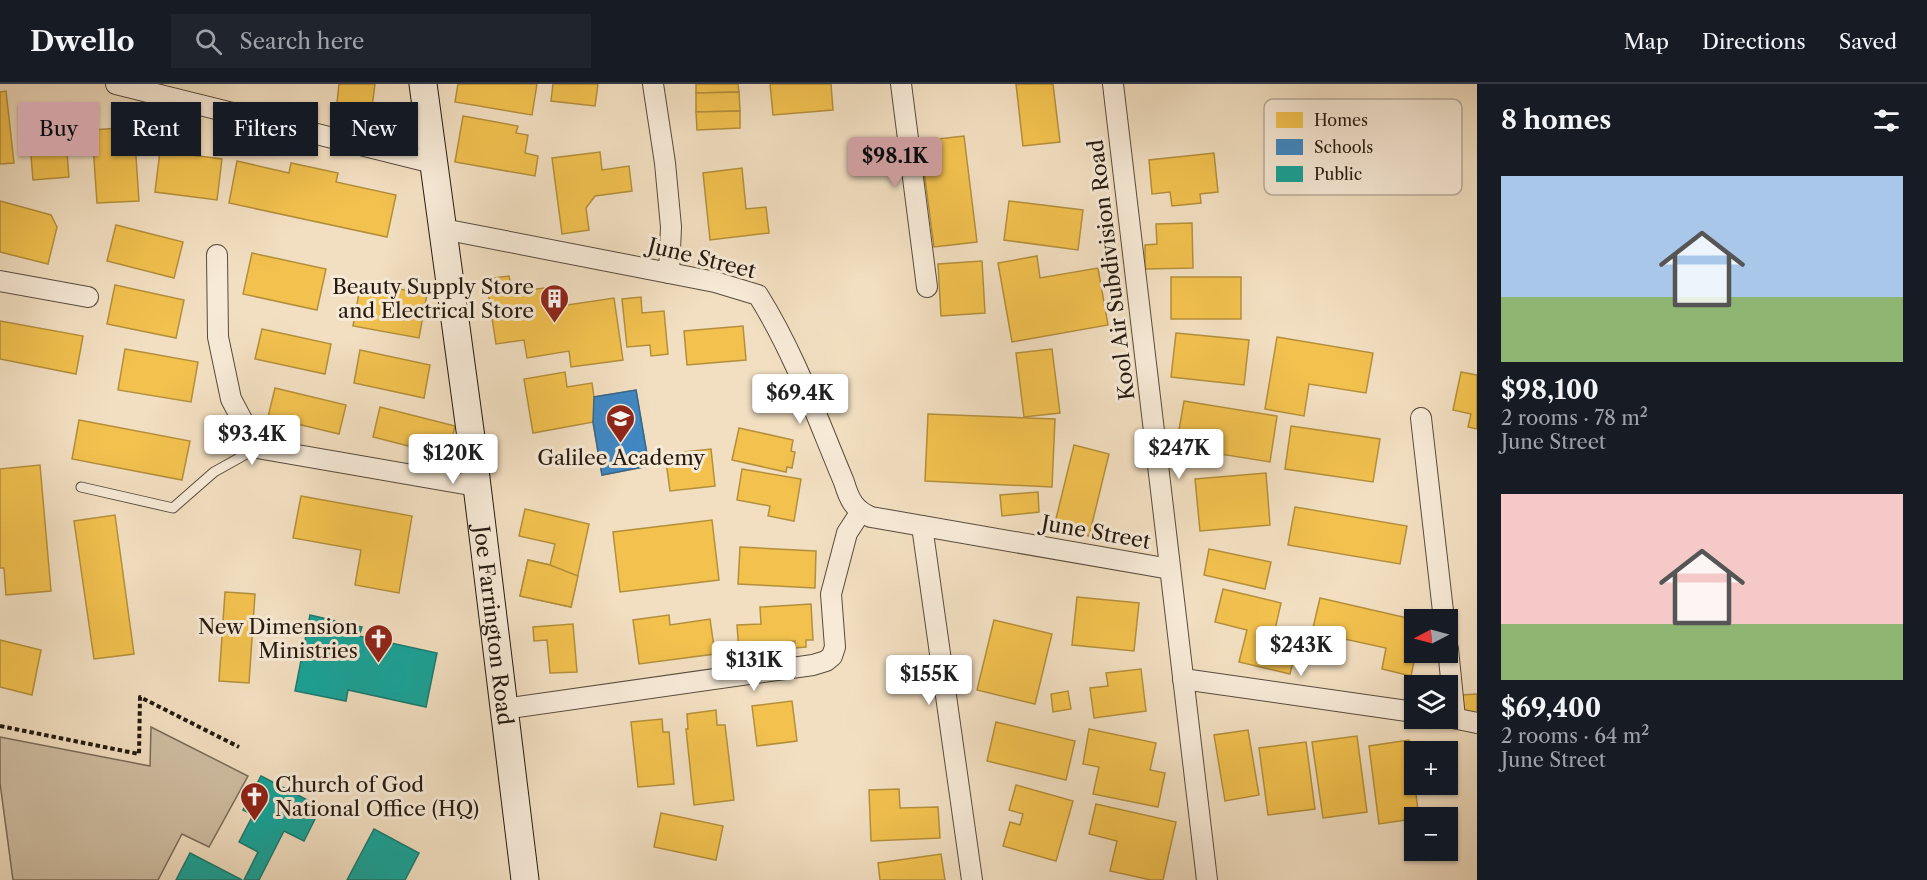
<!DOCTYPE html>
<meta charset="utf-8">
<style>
:root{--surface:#171b24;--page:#20242c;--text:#f1f3f6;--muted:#9ea1a6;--line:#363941;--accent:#c59692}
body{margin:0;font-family:"Libre Caslon Text",serif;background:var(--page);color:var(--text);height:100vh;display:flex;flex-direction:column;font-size:22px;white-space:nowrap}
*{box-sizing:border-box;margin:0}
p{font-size:20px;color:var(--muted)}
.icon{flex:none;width:33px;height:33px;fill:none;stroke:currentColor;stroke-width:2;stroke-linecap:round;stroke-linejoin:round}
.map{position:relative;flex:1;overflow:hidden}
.sheet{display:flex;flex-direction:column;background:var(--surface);width:450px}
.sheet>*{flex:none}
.top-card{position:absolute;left:18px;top:18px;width:570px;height:54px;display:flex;gap:12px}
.needle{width:39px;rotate:264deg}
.buttons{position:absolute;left:1404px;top:525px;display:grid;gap:12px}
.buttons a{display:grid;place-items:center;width:54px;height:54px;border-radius:0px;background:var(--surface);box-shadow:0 2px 4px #0004;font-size:30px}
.price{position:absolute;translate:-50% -51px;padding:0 14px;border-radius:6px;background:#fff;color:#222;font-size:20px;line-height:39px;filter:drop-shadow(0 2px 3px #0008)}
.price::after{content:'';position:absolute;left:50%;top:36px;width:18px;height:14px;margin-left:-9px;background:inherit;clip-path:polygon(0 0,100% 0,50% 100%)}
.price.on{background:var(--accent);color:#111}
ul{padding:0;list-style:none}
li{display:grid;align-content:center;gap:12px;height:318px;padding:0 24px}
li span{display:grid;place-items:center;height:186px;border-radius:0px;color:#555}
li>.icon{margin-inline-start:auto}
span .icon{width:108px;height:108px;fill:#fffc;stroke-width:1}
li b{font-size:26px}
h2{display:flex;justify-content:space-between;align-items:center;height:72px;padding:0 24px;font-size:26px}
.chip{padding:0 21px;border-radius:0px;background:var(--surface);box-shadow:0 2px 4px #0004;font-size:21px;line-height:54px}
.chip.on{background:var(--accent);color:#111}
header{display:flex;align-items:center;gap:36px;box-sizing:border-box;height:84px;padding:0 30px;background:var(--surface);border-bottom:2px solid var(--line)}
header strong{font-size:28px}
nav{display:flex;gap:33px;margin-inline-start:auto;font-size:21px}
.search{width:420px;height:54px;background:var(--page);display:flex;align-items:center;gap:15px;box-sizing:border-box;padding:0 21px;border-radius:0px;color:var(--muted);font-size:22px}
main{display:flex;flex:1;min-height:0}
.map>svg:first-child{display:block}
</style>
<header>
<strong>Dwello</strong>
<div class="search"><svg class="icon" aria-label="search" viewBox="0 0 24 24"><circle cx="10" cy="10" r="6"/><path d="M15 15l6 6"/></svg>Search here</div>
<nav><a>Map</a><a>Directions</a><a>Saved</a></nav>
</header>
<main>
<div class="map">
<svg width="1477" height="796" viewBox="0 0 1477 796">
<rect width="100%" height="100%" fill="#f2dfc1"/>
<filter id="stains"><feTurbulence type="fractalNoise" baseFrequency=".00333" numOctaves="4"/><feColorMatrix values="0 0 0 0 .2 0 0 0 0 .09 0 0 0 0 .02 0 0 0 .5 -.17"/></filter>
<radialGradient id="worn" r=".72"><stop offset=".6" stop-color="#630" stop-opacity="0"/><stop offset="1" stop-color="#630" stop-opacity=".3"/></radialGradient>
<path fill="#cfbea3" stroke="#7a6c5a" stroke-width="1.5" d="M 151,643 L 248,692 L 209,763 L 182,750 L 158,796 L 13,796 L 0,699 L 0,653 L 150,682 Z"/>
<g fill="#f2c14e" stroke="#b48f3b" stroke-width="1.5">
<path d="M 339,0 L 375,0 L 372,23 L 337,19 Z"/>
<path d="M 458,0 L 537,0 L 532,31 L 455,18 Z"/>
<path d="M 553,0 L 598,0 L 595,22 L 551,17 Z"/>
<path d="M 696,0 L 738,0 L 739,8 L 696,9 Z"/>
<path d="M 770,0 L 831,0 L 833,26 L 773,31 Z"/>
<path d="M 1016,0 L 1053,0 L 1060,58 L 1023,62 Z"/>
<path d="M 6,7 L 14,79 L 0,80 L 0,8 Z"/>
<path d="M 739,8 L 740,27 L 696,28 L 696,9 Z"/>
<path d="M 63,21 L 69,93 L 33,96 L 27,24 Z"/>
<path d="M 740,27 L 740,44 L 697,46 L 696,28 Z"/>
<path d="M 463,32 L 518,42 L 516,49 L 528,51 L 525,69 L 538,72 L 535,92 L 455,78 Z"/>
<path d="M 134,43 L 139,117 L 97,119 L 92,46 Z"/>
<path d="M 964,52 L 977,158 L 934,163 L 920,57 Z"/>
<path d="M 160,67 L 222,75 L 217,116 L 155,108 Z"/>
<path d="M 600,68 L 602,86 L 629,82 L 632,107 L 595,112 L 586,124 L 589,146 L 562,150 L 552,74 Z"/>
<path d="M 1214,69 L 1218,108 L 1200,110 L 1201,119 L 1172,122 L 1170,108 L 1152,110 L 1149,76 Z"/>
<path d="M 237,77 L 289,89 L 291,79 L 338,89 L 336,98 L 396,111 L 387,153 L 229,119 Z"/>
<path d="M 742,84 L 746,125 L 766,123 L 769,149 L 710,156 L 703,89 Z"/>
<path d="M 0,117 L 51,131 L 57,143 L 48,180 L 0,168 Z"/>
<path d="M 1009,117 L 1083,126 L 1078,166 L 1004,156 Z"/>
<path d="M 1192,139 L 1193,184 L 1145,185 L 1145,161 L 1157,160 L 1156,140 Z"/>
<path d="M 116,141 L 183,158 L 174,194 L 107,177 Z"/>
<path d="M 252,169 L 326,185 L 317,226 L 243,210 Z"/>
<path d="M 1037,172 L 1040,194 L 1098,184 L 1108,241 L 1012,258 L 998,179 Z"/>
<path d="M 982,177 L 985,229 L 941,232 L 938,180 Z"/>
<path d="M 509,192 L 512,208 L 544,204 L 547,224 L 614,214 L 623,276 L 571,283 L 569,267 L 527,274 L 524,256 L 496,260 L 486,195 Z"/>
<rect x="1171" y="193" width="70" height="42"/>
<path d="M 361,198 L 427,210 L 419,254 L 353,242 Z"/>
<path d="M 115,201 L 184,216 L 176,254 L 107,240 Z"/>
<path d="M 641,213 L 642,229 L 664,227 L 668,270 L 651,272 L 650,261 L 627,263 L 622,215 Z"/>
<path d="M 0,237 L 83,252 L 76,290 L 0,275 Z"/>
<path d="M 743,242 L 746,276 L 687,281 L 684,247 Z"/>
<path d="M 262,245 L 331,260 L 325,290 L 255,275 Z"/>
<path d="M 1176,249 L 1249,256 L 1244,301 L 1171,293 Z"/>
<path d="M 1277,253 L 1373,269 L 1366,309 L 1309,300 L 1304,332 L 1265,325 Z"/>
<path d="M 125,265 L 198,278 L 191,318 L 118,306 Z"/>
<path d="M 1052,265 L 1060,329 L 1024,333 L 1016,269 Z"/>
<path d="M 360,266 L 430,281 L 424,314 L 354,299 Z"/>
<path d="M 565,288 L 567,303 L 592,299 L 594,313 L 636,306 L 649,382 L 602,391 L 593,338 L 533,349 L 524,295 Z"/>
<path d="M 1461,288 L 1477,291 L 1477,345 L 1468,343 L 1471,330 L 1453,326 Z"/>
<path d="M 275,304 L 346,321 L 339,350 L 268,333 Z"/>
<path d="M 1184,317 L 1277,332 L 1270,378 L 1176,363 Z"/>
<path d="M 380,323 L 455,342 L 448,372 L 373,353 Z"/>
<path d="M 928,330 L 1055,335 L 1052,403 L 925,397 Z"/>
<path d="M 79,336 L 190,357 L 182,396 L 72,375 Z"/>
<path d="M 1291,342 L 1380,355 L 1373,398 L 1285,385 Z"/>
<path d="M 739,344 L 793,356 L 791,367 L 795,368 L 792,384 L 787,383 L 786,388 L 732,376 Z"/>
<path d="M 1074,361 L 1109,370 L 1089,452 L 1054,443 Z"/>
<path d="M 711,365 L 715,402 L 670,407 L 665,370 Z"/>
<path d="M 40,381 L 51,507 L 6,511 L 4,484 L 0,484 L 0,385 Z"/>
<path d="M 742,385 L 801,395 L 794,437 L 768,432 L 770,422 L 737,416 Z"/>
<path d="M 1266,389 L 1270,441 L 1200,447 L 1195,395 Z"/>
<path d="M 1038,408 L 1039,428 L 1002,432 L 1000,411 Z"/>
<path d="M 301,412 L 412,432 L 399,509 L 355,501 L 361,466 L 293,454 Z"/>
<path d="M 1295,423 L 1407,442 L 1400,480 L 1288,461 Z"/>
<path d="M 525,425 L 589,440 L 571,523 L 520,512 L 528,476 L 550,481 L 555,460 L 519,452 Z"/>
<path d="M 115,431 L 134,570 L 94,575 L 74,437 Z"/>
<path d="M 712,436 L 719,496 L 620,508 L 613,448 Z"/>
<path d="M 740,463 L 816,467 L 815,504 L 738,500 Z"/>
<path d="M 1209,465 L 1271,478 L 1265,505 L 1204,491 Z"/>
<path d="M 528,476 L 550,481 L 578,492 L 571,523 L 520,512 Z"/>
<path d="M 1223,505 L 1281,519 L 1274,550 L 1298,556 L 1290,590 L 1239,578 L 1247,546 L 1215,538 Z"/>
<path d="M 225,508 L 255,510 L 249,599 L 219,597 Z"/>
<path d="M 1077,513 L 1139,519 L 1134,567 L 1072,561 Z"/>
<path d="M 1320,514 L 1416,536 L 1414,536 L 1416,568 L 1411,592 L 1382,585 L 1386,564 L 1312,548 Z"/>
<path d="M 811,520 L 813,556 L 806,556 L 806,563 L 795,564 L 795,557 L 782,558 L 782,565 L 774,565 L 773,558 L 766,559 L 767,568 L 739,569 L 737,541 L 761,540 L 760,523 Z"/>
<path d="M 669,531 L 670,541 L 710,535 L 715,570 L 639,580 L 633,536 Z"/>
<path d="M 994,536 L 1052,550 L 1035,620 L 977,606 Z"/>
<path d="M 573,540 L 577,588 L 550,589 L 547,556 L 534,557 L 533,543 Z"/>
<path d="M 0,556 L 41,566 L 32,611 L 0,603 Z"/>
<path d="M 1141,585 L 1146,627 L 1094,634 L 1090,604 L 1108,602 L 1106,589 Z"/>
<path d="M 1068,607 L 1071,625 L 1053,628 L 1051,610 Z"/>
<path d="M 1477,610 L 1477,631 L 1461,632 L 1460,611 Z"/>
<path d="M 792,617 L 797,657 L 757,662 L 752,622 Z"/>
<path d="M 716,626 L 717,641 L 725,641 L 734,716 L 694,721 L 686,645 L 688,645 L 687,630 Z"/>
<path d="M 662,635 L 663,648 L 669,648 L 674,700 L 638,703 L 631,638 Z"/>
<path d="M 996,638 L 1075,657 L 1066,696 L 987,677 Z"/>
<path d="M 1089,645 L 1156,659 L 1150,686 L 1165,689 L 1158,723 L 1093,710 L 1099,683 L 1083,680 Z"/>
<path d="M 1248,646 L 1259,711 L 1225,717 L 1214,651 Z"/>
<path d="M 1357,652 L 1367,728 L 1323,734 L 1312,658 Z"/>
<path d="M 1409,656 L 1419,734 L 1379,740 L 1369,662 Z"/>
<path d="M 1306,658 L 1315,725 L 1268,731 L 1259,664 Z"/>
<path d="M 1016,701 L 1073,717 L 1056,777 L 1003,762 L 1010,738 L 1020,741 L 1023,730 L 1009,726 Z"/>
<path d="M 899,705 L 900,724 L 938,723 L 940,754 L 871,757 L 869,706 Z"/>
<path d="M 1096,720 L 1176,738 L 1163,796 L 1151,796 L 1110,787 L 1117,757 L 1089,750 Z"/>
<path d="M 661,729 L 723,742 L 716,776 L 654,763 Z"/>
<path d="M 941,770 L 945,796 L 880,796 L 878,779 Z"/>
</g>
<path fill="#3f88c5" stroke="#37678f" stroke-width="1.5" d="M 636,306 L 649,382 L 602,391 L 593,338 L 594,313 Z"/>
<g fill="#17a398" stroke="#1b7a6f" stroke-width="1.5">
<path d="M 310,531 L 362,543 L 359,552 L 437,569 L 426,623 L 348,606 L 346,617 L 295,607 Z"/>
<path d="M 261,692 L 321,723 L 304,757 L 284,747 L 259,796 L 244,796 L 258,768 L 239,758 L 253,731 L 243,726 Z"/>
<path d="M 374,745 L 419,769 L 405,796 L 347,796 Z"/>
<path d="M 190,769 L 242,796 L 176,796 Z"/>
</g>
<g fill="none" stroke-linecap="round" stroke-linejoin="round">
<defs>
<path id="lane" d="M 81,403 L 173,424 L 214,388 L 257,364"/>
<g id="street">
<path d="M 116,0 L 433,79"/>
<path d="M 653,0 L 665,79 L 671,143 L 669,189"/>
<path d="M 901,0 L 927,203"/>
<path d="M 1113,0 L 1207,796"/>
<path d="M 443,145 L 715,198 L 758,211 C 795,270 817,334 844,398 C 849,415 854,426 871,433 L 1170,485"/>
<path d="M 217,171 L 218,253 L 231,315 L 257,364 L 476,402"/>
<path d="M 0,197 L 88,213"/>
<path d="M 1421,334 L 1444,536"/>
<path d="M 922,442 L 972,796"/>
<path d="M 1448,565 L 1455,634"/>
<path d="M 1183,595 L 1414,628"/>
<path d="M 504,625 L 813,581 L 826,577 L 832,572 L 835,563 L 831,510 L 847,449 L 860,429"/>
<path d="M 1448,633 L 1477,639"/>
</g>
<g id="secondary">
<path id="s1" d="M 423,0 L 472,361 L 525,796"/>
</g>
</defs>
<use href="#lane" stroke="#584b3c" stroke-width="11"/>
<use href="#street" stroke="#584b3c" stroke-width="22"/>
<use href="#secondary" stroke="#251a10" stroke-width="29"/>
<path stroke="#251a10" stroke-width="4" stroke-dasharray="4.5 3" stroke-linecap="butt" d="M 0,642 L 139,670 L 140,613 L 239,663"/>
<use href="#lane" stroke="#f7ead7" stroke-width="9"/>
<use href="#street" stroke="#f7ead7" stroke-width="20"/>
<use href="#secondary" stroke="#f7ead7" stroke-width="27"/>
</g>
<defs>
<symbol id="building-pin" viewBox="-11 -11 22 30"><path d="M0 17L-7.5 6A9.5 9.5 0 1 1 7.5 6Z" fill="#8f2418" stroke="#f7ead7"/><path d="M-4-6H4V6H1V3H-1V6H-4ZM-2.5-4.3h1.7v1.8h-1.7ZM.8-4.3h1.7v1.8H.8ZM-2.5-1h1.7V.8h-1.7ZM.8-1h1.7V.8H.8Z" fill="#fff"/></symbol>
<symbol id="school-pin" viewBox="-11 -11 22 30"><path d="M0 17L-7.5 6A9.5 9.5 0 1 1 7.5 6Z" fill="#8f2418" stroke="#f7ead7"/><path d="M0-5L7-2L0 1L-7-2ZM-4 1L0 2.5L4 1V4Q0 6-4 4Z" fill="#fff"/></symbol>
<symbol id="church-pin" viewBox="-11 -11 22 30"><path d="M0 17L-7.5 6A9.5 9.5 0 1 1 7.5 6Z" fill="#8f2418" stroke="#f7ead7"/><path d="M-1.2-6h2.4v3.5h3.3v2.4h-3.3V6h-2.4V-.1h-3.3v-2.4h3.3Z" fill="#fff"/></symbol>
</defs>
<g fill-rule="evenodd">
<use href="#building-pin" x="538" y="198" width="33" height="45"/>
<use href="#school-pin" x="604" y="318" width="33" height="45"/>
<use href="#church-pin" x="362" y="538" width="33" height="45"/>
<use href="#church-pin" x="238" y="696" width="33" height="45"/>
</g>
<g text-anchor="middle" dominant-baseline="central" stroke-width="6" stroke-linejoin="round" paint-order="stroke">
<g font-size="21" fill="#251a10" stroke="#f7ead7">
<text transform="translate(702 174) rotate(14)">June Street</text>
<text transform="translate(1111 186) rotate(-97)">Kool Air Subdivision Road</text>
<text transform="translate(1096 448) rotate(10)">June Street</text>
<text stroke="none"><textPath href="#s1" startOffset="546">Joe Farrington Road</textPath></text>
</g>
<g font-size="21" fill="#251a10" stroke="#f7ead7" text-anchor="end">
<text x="534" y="202">Beauty Supply Store<tspan x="534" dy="24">and Electrical Store</tspan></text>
<text x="621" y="373" text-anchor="middle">Galilee Academy</text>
<text x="358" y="542">New Dimension<tspan x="358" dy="24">Ministries</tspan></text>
<text x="275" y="700" text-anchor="start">Church of God<tspan x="275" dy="24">National Office (HQ)</tspan></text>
</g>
</g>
<rect x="1264" y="15" width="198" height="96" rx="9" fill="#f7ead7" stroke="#b8ac9b" stroke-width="1.5"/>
<rect x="1276" y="28" width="27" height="16" fill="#f2c14e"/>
<rect x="1276" y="55" width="27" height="16" fill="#3f88c5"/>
<rect x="1276" y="82" width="27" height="16" fill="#17a398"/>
<g font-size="16" fill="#251a10">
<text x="1314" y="42">Homes</text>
<text x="1314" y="69">Schools</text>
<text x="1314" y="96">Public</text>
</g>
<rect width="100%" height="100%" filter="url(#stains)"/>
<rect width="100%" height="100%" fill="url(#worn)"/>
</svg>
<div class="buttons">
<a><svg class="needle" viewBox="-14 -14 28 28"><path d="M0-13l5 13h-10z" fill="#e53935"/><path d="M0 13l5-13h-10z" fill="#9ea1a6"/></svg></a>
<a><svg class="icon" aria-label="layers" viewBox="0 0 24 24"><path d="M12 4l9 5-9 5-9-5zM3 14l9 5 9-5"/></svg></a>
<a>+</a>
<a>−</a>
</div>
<b class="price on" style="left:895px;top:104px">$98.1K</b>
<b class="price" style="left:800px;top:341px">$69.4K</b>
<b class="price" style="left:252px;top:382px">$93.4K</b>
<b class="price" style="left:1179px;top:396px">$247K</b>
<b class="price" style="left:453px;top:401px">$120K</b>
<b class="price" style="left:1301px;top:593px">$243K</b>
<b class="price" style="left:754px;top:608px">$131K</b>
<b class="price" style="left:929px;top:622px">$155K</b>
<div class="top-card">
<a class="chip on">Buy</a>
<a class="chip">Rent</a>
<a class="chip">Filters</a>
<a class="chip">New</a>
</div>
</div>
<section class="sheet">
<h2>8 homes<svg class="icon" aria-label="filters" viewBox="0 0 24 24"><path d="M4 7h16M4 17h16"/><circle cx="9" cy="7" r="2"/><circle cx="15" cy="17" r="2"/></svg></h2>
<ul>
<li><span style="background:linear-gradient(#a9c7e8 65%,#8fb573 0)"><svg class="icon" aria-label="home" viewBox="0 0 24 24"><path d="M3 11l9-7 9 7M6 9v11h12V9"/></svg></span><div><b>$98,100</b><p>2 rooms · 78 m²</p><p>June Street</p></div></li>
<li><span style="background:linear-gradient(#f6c9c9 70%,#8fb573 0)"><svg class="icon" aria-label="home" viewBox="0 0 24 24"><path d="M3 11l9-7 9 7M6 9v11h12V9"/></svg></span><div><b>$69,400</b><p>2 rooms · 64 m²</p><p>June Street</p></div></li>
</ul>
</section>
</main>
